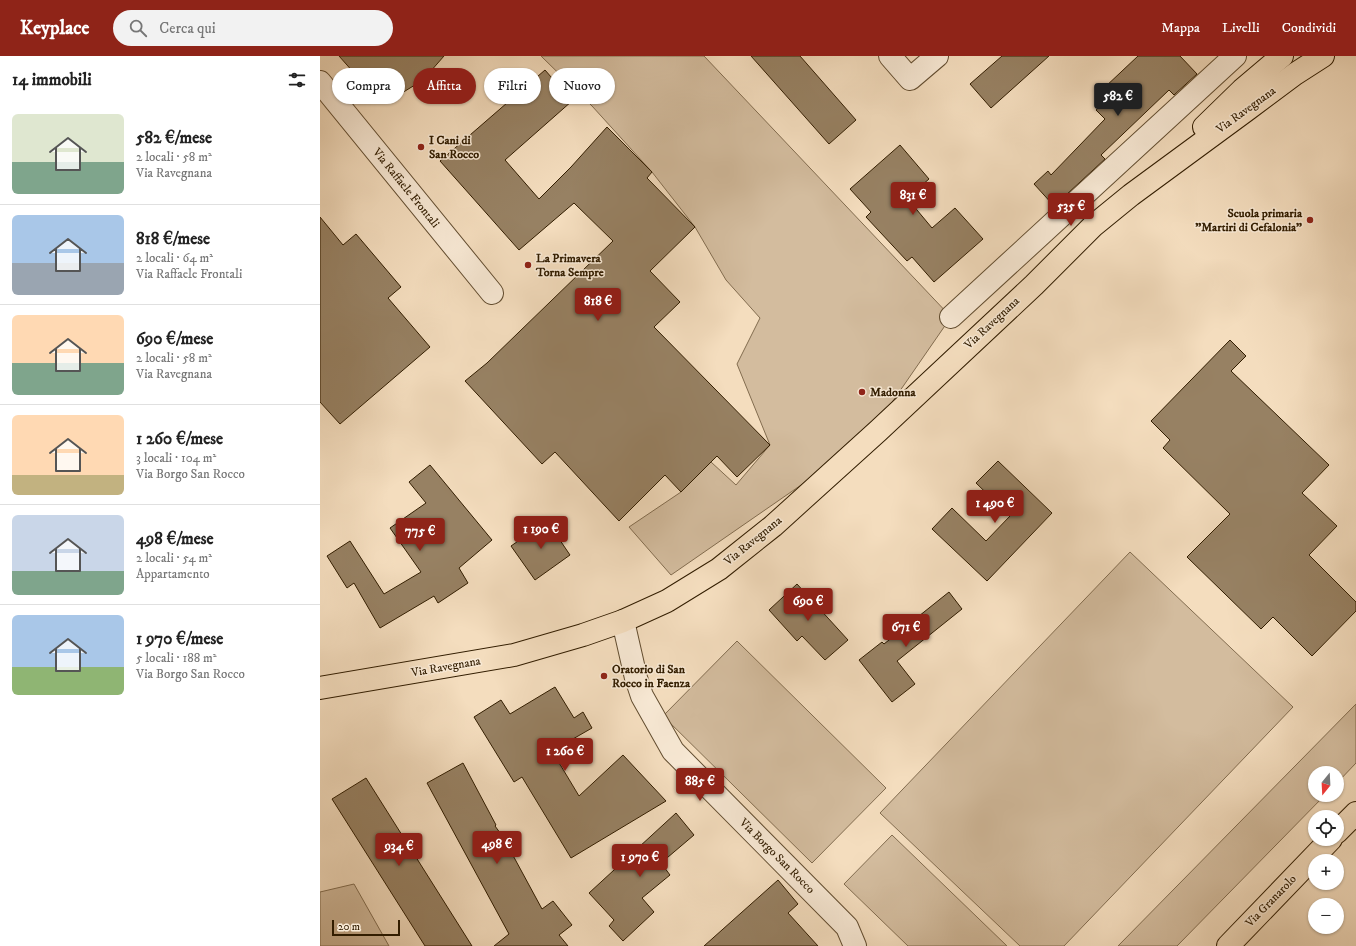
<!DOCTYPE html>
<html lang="it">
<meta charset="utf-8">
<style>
:root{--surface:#fff;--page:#f2f2f2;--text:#222;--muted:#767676;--line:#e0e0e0;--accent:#8f2418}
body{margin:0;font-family:"IM FELL DW Pica",serif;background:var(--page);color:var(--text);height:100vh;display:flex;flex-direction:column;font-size:15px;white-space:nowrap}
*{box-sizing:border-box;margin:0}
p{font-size:13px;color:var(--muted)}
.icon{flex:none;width:22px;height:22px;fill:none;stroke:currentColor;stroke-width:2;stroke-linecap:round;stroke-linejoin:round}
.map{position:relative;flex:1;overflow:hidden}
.panel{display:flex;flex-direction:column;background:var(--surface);width:320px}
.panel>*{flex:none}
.guide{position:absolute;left:12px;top:12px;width:380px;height:36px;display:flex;gap:8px}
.needle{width:26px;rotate:198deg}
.tools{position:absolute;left:988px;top:710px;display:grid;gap:8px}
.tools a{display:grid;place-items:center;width:36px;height:36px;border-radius:50%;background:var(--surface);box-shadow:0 1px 3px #0004;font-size:20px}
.scale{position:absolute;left:12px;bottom:10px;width:68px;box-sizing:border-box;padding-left:4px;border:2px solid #321d00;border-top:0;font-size:11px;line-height:14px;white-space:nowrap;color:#321d00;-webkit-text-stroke:3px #f8e9d5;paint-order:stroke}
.price{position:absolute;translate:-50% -34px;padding:0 9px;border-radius:4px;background:var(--accent);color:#fff;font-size:13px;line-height:26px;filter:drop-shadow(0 1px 2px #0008)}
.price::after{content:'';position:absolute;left:50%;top:24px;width:12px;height:9px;margin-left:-6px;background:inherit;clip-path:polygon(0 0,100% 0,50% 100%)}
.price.current{background:#222;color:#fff}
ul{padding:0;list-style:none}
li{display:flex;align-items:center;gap:12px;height:100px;padding:0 12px}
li+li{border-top:1px solid var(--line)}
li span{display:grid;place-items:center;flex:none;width:112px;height:80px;border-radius:6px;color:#555}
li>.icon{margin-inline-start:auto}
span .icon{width:48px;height:48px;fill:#fffc;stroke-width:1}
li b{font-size:17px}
h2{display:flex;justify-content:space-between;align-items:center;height:48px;padding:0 12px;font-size:17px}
.tag{padding:0 14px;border-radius:18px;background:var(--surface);box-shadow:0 1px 3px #0004;font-size:14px;line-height:36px}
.tag.current{background:var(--accent);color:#fff}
header{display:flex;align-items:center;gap:24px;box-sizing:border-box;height:56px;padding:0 20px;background:var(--accent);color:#fff}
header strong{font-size:19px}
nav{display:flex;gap:22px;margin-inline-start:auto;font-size:14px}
.search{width:280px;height:36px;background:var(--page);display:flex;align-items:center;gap:10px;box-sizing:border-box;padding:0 14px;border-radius:22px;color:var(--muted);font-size:15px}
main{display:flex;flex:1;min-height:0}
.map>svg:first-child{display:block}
</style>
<header>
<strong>Keyplace</strong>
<div class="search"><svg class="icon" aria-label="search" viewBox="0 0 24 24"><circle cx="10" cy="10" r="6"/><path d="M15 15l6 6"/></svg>Cerca qui</div>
<nav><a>Mappa</a><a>Livelli</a><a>Condividi</a></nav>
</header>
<main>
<section class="panel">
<h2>14 immobili<svg class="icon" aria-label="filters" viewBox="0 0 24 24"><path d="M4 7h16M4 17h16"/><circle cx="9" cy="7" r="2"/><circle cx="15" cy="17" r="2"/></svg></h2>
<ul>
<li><span style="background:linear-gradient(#dfe7d0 60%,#7fa58c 0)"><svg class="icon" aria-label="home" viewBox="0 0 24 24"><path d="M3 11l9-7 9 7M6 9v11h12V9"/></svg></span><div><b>582 €/mese</b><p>2 locali · 58 m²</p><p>Via Ravegnana</p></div></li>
<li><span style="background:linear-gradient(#a9c7e8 60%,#9aa5b1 0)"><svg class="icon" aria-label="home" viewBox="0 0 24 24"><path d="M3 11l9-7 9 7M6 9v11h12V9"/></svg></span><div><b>818 €/mese</b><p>2 locali · 64 m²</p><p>Via Raffaele Frontali</p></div></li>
<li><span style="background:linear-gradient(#ffd9b3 60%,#7fa58c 0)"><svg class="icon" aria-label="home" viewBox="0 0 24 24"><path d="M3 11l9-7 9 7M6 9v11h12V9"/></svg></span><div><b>690 €/mese</b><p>2 locali · 58 m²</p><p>Via Ravegnana</p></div></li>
<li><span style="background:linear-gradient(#ffd9b3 75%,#c2b280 0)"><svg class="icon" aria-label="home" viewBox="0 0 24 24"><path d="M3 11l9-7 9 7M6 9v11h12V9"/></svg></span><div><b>1 260 €/mese</b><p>3 locali · 104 m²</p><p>Via Borgo San Rocco</p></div></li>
<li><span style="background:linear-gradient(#c9d6e8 70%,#7fa58c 0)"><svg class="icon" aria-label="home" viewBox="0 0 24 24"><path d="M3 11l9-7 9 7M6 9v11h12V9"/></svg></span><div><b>498 €/mese</b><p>2 locali · 54 m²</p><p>Appartamento</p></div></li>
<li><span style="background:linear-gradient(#a9c7e8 65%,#8fb573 0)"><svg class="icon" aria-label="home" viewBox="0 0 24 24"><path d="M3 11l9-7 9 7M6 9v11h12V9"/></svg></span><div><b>1 970 €/mese</b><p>5 locali · 188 m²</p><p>Via Borgo San Rocco</p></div></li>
</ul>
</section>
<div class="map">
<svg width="1036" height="890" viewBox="0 0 1036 890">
<rect width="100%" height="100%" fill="#f4ddbe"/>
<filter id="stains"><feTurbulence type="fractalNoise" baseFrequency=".005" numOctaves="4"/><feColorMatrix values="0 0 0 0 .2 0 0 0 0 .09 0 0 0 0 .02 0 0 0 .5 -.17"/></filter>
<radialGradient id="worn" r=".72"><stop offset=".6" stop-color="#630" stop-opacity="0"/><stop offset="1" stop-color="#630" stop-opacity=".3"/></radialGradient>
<g fill="#d3bc9e" stroke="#826c4f">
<path d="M 221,0 L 384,0 L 631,261 L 566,355 L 484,427 L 351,519 L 309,471 L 361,436 L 391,406 L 416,429 L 450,389 L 417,308 L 440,262 L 406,224 L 375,171 L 332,116 L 272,50 Z"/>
<path d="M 810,496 L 973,651 L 744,890 L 700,890 L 560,757 Z"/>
<path d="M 417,585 L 566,732 L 492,807 L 343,660 Z"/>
<path d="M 1036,648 L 1036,707 L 1017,727 L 1017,717 L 995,717 L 995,739 L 1005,739 L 857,890 L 798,890 Z"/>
<path d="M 572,779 L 687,890 L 588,890 L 524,828 Z"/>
<path d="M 34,828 L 69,890 L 0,890 L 0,836 Z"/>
</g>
<g fill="#978163" stroke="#321d00">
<path d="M 19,0 L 124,0 L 103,24 L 77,40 L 50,35 Z"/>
<path d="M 431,0 L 480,0 L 536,64 L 509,88 Z"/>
<path d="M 682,0 L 729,0 L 671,52 L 650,28 Z"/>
<path d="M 818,0 L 860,0 L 877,18 L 854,39 L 849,34 L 781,99 L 785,103 L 734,150 L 714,128 L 728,115 L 731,119 L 785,63 L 776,54 L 792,40 L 784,32 Z"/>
<path d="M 225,14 L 252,45 L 185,104 L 219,143 L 251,111 L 287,71 L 332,116 L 327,122 L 375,171 L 330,215 L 360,246 L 334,271 L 450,389 L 417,421 L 397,400 L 361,436 L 345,419 L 299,465 L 235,396 L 222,408 L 145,325 L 167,307 L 293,185 L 254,147 L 199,194 L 120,105 Z"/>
<path d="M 580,89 L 609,123 L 587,142 L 612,172 L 635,152 L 663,183 L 614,226 L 592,201 L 587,205 L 546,161 L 551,156 L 530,133 Z"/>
<path d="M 0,161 L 23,189 L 36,178 L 81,231 L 68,242 L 110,291 L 20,368 L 0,346 Z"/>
<path d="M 910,284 L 926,300 L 911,315 L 1009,409 L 982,437 L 1017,470 L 989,499 L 1036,546 L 1036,555 L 992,600 L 953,561 L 941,573 L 867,501 L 910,458 L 843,392 L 850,384 L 831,365 Z"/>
<path d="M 678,405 L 732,457 L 667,525 L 612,473 L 632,452 L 666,485 L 690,460 L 656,427 Z"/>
<path d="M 110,409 L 172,484 L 139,512 L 148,527 L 118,547 L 114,540 L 60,572 L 34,527 L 27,532 L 7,500 L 30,485 L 64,538 L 101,516 L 70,472 L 106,447 L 89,426 Z"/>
<path d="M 227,465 L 250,499 L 215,524 L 191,490 Z"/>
<path d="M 477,528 L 528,584 L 505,604 L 482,580 L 477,585 L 449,554 Z"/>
<path d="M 629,536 L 642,553 L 577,605 L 595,628 L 572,646 L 539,604 L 562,586 L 564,588 Z"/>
<path d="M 235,631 L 254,662 L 263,656 L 272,672 L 232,695 L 259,740 L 303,699 L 346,745 L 251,802 L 202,721 L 194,726 L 154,661 L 181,644 L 190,658 Z"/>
<path d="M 143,707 L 176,769 L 175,770 L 183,781 L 222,853 L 233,845 L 252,869 L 239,879 L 248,890 L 174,890 L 189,878 L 107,727 Z"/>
<path d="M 46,722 L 152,890 L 105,890 L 12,743 Z"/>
<path d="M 356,757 L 374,779 L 341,807 L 350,819 L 322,842 L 334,856 L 303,885 L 289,870 L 294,864 L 269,837 Z"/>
<path d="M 458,824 L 478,848 L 468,857 L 498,890 L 384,890 Z"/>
</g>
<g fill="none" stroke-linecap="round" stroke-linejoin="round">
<defs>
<g id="minor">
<path d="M 570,0 L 590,23 L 617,0"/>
<path d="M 0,26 L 172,237"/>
<path d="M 631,261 L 915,0"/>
<path d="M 303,565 L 316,622 L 322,640 L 353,695 L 527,871 L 535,890"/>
</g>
<g id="major">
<path d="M 884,71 L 922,34 L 962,0"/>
<path d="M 0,632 L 194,599 L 263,579 L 303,565 L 347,545 L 399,513 L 453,470 L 558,375 L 714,229 L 773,170 L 811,139 L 928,53 L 975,18 L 1003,0"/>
<path d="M 1017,776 L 1036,757"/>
<path d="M 908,890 L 1011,783"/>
</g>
</defs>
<use href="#minor" stroke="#624d30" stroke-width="24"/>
<use href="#major" stroke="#321d00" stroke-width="24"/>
<use href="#minor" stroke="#f8e9d5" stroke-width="22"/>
<use href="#major" stroke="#f4ddbe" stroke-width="22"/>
</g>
<g fill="#8f2418" stroke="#f8e9d5" stroke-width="1.5">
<circle cx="101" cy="91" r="4"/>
<circle cx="990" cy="164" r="4"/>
<circle cx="208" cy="209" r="4"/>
<circle cx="542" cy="336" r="4"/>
<circle cx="284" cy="620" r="4"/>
</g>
<g text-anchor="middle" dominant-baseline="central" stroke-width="3" stroke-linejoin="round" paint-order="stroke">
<g font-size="12" fill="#321d00" stroke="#f8e9d5">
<text transform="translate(926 54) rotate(-36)">Via Ravegnana</text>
<text transform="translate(86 132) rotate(51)">Via Raffaele Frontali</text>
<text transform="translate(672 267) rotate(-43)">Via Ravegnana</text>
<text transform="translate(433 485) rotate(-39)">Via Ravegnana</text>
<text transform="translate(126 611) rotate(-10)">Via Ravegnana</text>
<text transform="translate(457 800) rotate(45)">Via Borgo San Rocco</text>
<text transform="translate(951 845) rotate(-46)">Via Granarolo</text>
</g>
<g font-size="12" font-weight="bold" fill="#321d00" stroke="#f8e9d5" text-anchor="start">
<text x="109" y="84">I Cani di<tspan x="109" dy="14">San Rocco</tspan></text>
<text x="982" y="157" text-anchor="end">Scuola primaria<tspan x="982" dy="14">"Martiri di Cefalonia"</tspan></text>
<text x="216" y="202">La Primavera<tspan x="216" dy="14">Torna Sempre</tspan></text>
<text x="550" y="336">Madonna</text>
<text x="292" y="613">Oratorio di San<tspan x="292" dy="14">Rocco in Faenza</tspan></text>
</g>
</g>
<rect width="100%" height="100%" filter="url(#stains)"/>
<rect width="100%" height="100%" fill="url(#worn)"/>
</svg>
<div class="tools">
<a><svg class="needle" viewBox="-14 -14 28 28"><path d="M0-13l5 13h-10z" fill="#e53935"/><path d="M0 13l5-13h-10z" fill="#767676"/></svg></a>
<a><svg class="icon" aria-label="locate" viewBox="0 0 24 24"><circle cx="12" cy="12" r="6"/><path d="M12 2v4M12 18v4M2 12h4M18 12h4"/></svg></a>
<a>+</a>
<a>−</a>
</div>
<div class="scale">20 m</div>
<b class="price current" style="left:798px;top:61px">582 €</b>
<b class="price" style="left:593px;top:160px">831 €</b>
<b class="price" style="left:751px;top:171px">535 €</b>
<b class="price" style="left:278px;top:266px">818 €</b>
<b class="price" style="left:675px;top:468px">1 490 €</b>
<b class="price" style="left:221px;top:494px">1 190 €</b>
<b class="price" style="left:100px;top:496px">775 €</b>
<b class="price" style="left:488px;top:566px">690 €</b>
<b class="price" style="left:586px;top:592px">671 €</b>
<b class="price" style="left:245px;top:716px">1 260 €</b>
<b class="price" style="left:380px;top:746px">885 €</b>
<b class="price" style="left:177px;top:809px">498 €</b>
<b class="price" style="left:79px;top:811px">934 €</b>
<b class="price" style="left:320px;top:822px">1 970 €</b>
<div class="guide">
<a class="tag">Compra</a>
<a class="tag current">Affitta</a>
<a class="tag">Filtri</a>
<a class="tag">Nuovo</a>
</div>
</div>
</main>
